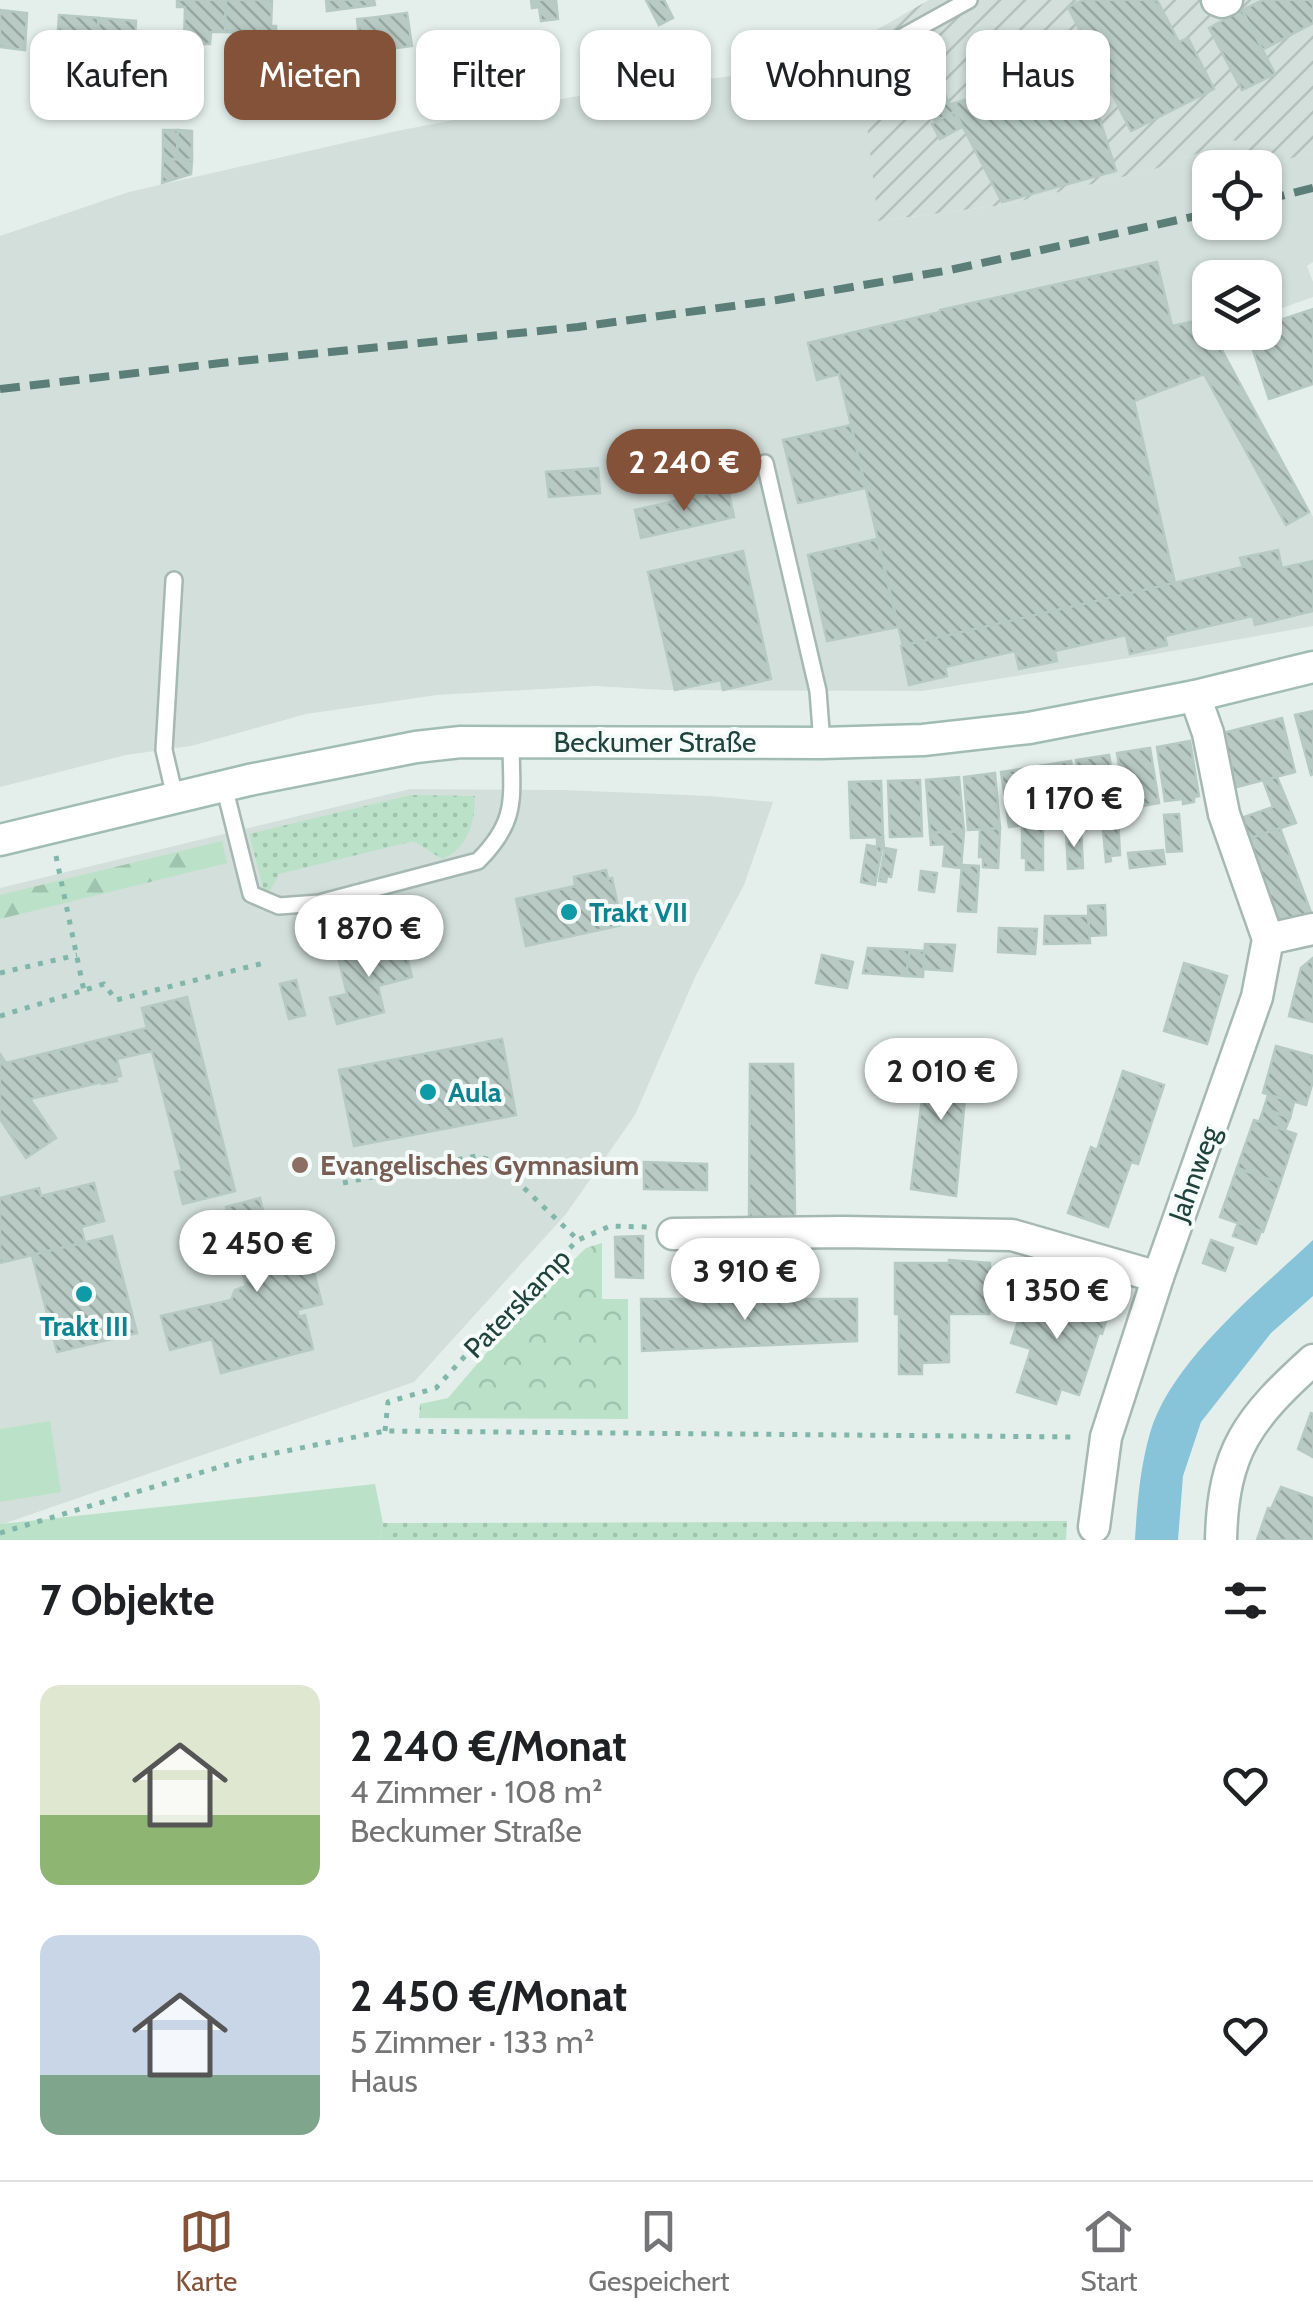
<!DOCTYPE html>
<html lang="de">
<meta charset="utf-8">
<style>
:root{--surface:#fff;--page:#f2f2f2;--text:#202124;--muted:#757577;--line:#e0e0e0;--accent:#845239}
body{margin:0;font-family:Cabin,sans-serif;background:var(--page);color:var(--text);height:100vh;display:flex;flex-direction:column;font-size:38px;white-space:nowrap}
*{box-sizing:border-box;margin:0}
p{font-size:32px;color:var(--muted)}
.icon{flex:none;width:55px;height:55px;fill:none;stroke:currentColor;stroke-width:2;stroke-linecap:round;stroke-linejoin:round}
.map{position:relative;height:1540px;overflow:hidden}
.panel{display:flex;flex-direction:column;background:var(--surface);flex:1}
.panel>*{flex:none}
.top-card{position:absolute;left:30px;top:30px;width:1255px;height:90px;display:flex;gap:20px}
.buttons{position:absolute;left:1192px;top:150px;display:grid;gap:20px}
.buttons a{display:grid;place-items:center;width:90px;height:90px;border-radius:20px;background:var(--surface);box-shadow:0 2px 8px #0004;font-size:50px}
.price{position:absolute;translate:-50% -85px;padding:0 22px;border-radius:35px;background:#fff;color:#222;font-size:32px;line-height:65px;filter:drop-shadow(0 2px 5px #0008)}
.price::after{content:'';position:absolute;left:50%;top:60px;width:30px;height:22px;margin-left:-15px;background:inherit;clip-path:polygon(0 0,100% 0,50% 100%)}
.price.active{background:var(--accent);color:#fff}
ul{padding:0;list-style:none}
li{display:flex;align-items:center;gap:30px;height:250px;padding:0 40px}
li span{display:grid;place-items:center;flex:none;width:280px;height:200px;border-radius:20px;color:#555}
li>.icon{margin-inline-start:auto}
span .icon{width:120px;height:120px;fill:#fffc;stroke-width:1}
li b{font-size:42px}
h2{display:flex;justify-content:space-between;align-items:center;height:120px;padding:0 40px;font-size:42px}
.pill{padding:0 35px;border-radius:20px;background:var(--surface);box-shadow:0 2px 8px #0004;font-size:35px;line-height:90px}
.pill.active{background:var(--accent);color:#fff}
.tab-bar{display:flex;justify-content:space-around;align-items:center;height:140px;border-top:2px solid var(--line);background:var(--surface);font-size:28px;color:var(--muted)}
.tab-bar a{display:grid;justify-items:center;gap:5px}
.tab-bar .active{color:var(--accent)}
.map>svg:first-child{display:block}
</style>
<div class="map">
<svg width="1313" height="1540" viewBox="0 0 1313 1540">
<defs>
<pattern id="industrial-furrows" width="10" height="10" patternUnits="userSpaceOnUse" patternTransform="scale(2.5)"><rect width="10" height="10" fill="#d2dfda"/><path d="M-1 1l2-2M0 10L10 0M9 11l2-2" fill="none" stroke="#b4c1bc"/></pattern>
<pattern id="grass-dots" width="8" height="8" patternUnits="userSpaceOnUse" patternTransform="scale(2.5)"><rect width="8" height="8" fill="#bbe2c9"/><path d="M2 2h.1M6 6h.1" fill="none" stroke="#a0c3ae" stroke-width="1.8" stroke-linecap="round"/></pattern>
<pattern id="forest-firs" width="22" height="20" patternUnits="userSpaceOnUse" patternTransform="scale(2.5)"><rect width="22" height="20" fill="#bbe2c9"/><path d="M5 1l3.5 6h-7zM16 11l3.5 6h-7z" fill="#a0c3ae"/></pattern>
<pattern id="park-crowns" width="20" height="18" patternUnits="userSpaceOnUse" patternTransform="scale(2.5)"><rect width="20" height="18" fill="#bbe2c9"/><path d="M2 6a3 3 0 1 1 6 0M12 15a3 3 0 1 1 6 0" fill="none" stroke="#a0c3ae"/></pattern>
<pattern id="building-back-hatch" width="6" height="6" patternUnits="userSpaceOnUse" patternTransform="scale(2.5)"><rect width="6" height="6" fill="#b9cac5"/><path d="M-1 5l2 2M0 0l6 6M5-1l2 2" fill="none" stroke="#96a6a1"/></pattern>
</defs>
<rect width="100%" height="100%" fill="#e4efeb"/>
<g fill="#d2dfda">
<path d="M 841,50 L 862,82 L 879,221 L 1003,205 L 1152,170 L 1235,140 L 1251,167 L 1210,168 L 1210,222 L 1265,222 L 1265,168 L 1260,167 L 1313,152 L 1313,262 L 1307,266 L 1313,282 L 1313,297 L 1265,314 L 1265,278 L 1210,278 L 1210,332 L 1214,333 L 1313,517 L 1313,626 L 1173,651 L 922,691 L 664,690 L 595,686 L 437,695 L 306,714 L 191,746 L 126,755 L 0,787 L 0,236 L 129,192 L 392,132 L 572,97 L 807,66 Z"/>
<path d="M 410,789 L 564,790 L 710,796 L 773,802 L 744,885 L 696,975 L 635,1115 L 566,1214 L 414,1382 L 0,1525 L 0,888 Z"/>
</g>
<path fill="url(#industrial-furrows)" d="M 929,0 L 1313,0 L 1313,152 L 1260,167 L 1251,167 L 1235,140 L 1152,170 L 1003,205 L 878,221 L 862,82 L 841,50 Z"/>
<g fill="url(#grass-dots)">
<path d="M 411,795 L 475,796 C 475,822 468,849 442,859 L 414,841 L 279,874 L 266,899 L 249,834 Z"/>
<path d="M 1067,1521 L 1066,1540 L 379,1540 L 383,1523 Z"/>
</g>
<path fill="url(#forest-firs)" d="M 222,841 L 227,863 L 0,919 L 0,895 Z"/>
<path fill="url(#park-crowns)" d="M 602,1243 L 602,1299 L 628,1299 L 628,1419 L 419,1418 L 420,1404 L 448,1398 L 523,1310 L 586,1248 Z"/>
<g fill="#bbe2c9">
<path d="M 50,1421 L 61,1492 L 0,1502 L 0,1429 Z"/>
<path d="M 375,1484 L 383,1523 L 379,1540 L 0,1540 L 0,1524 Z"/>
</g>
<path fill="#87c4d9" d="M 1313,1240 L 1313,1296 L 1271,1333 L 1201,1422 L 1183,1476 L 1178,1540 L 1135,1540 C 1137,1504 1140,1468 1150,1433 C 1171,1361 1260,1290 1313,1240 Z"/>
<g fill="url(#building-back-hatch)" stroke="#b6cac3" stroke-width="2.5">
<path d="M 177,0 L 226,0 L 225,32 L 211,32 L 210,44 L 184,44 L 185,7 L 177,7 Z"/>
<path d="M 226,0 L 272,0 L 271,26 L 276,26 L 276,46 L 251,45 L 251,33 L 225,32 Z"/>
<path d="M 326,0 L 374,0 L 375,5 L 327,11 Z"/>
<path d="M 531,0 L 556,0 L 558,19 L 541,21 L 539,7 L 532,8 Z"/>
<path d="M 646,0 L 664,0 L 673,18 L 659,25 Z"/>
<path d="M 1083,0 L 1157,0 L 1179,42 L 1188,38 L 1214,89 L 1131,131 L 1068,7 Z"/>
<path d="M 1263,0 L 1313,0 L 1313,23 L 1262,50 L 1242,10 Z"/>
<path d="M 0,10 L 27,13 L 25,50 L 0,47 Z"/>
<path d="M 1242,10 L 1275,74 L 1242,90 L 1209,28 Z"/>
<path d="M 407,13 L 412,46 L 381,50 L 377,17 Z"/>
<path d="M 59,15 L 99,18 L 95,63 L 56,60 Z"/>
<path d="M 377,17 L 379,33 L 359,36 L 357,19 Z"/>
<path d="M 99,18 L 136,21 L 135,36 L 143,37 L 142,50 L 134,50 L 133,66 L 95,63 Z"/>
<path d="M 149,49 L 163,50 L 161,76 L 147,75 Z"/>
<path d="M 1083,65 L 1116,171 L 1002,202 L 951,104 Z"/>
<path d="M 930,66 L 954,112 L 935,122 L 911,75 Z"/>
<path d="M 954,112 L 962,127 L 940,139 L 932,124 Z"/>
<path d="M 163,130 L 178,130 L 177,159 L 163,159 Z"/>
<path d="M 178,130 L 192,131 L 192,160 L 177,159 Z"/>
<path d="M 163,159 L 192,160 L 191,174 L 162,183 Z"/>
<path d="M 1157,262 L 1172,326 L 1205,319 L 1309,512 L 1286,525 L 1204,374 L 1134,401 L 1175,583 L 903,646 L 839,374 L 817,380 L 808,343 L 940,312 L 940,310 Z"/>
<path d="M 1313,309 L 1313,384 L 1269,399 L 1247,332 L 1265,332 L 1265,325 Z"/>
<path d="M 851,425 L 865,488 L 798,503 L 783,440 Z"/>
<path d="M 598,468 L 600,493 L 549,497 L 546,472 Z"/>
<path d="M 728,489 L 734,517 L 641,538 L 635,510 Z"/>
<path d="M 877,539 L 898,627 L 827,641 L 808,555 Z"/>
<path d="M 1278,550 L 1282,568 L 1313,561 L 1313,611 L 1255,625 L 1253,616 L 1165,636 L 1167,645 L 1130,654 L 1126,635 L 1055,651 L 1057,661 L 1019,669 L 1015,651 L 945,667 L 947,676 L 909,685 L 901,646 L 1243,567 L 1240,558 Z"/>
<path d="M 743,551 L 771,679 L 723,690 L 721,680 L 675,690 L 648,572 Z"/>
<path d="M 1313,711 L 1313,774 L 1311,775 L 1295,715 Z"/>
<path d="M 1282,718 L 1295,772 L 1237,787 L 1223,733 Z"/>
<path d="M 1190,741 L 1199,796 L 1194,797 L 1194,802 L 1183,804 L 1183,799 L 1165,801 L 1157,747 Z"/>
<path d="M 1150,748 L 1159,803 L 1126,809 L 1117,753 Z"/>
<path d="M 1109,755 L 1118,810 L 1086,815 L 1076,760 Z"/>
<path d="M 1071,761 L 1080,816 L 1048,821 L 1039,766 Z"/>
<path d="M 1034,767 L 1043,822 L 1009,827 L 1001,772 Z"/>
<path d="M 995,773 L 1000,828 L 968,830 L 964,777 Z"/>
<path d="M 959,777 L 964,831 L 930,833 L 926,780 Z"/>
<path d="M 1277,777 L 1296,823 L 1248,839 L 1241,818 L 1273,807 L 1263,780 Z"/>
<path d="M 920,780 L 922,836 L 890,837 L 888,781 Z"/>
<path d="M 881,781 L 883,837 L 851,838 L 849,782 Z"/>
<path d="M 1179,814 L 1182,851 L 1167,852 L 1164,815 Z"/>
<path d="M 1118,818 L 1120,855 L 1110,856 L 1111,861 L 1106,862 L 1102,819 Z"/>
<path d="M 1043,822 L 1043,870 L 1026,870 L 1026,858 L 1022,858 L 1022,825 Z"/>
<path d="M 1000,828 L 998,868 L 983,867 L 983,857 L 979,857 L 980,830 Z"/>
<path d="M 1280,828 L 1313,918 L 1282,928 L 1248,839 Z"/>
<path d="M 1081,830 L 1083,868 L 1068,869 L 1066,831 Z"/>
<path d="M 964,831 L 961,868 L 943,866 L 945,844 L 931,845 L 930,833 Z"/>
<path d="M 877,837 L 883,837 L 884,848 L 882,848 L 875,885 L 861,882 L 867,845 L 877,847 Z"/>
<path d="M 885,848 L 896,850 L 891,877 L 887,876 L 886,882 L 879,881 Z"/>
<path d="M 1163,850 L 1165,864 L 1130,868 L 1128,853 Z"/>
<path d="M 962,865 L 979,866 L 976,912 L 958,911 Z"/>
<path d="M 606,870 L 608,879 L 612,878 L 622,925 L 526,946 L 516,899 L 575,886 L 574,877 Z"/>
<path d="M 921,871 L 937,873 L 934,892 L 919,890 Z"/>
<path d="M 1105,905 L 1106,935 L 1089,936 L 1088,906 Z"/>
<path d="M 1045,916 L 1088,916 L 1090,943 L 1044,944 Z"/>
<path d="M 999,928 L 1037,929 L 1035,954 L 998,952 Z"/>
<path d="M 403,941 L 412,977 L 378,986 L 384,1012 L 337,1024 L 330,998 L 347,994 L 338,957 Z"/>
<path d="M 925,944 L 955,945 L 952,971 L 923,969 Z"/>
<path d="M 868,948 L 910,950 L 906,976 L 863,973 Z"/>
<path d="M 910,950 L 924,951 L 923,977 L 906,976 Z"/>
<path d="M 822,955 L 853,962 L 847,988 L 816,983 Z"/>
<path d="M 1313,958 L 1313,1022 L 1289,1016 L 1301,968 Z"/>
<path d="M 1184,963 L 1227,976 L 1207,1044 L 1164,1031 Z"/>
<path d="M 296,980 L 305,1015 L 289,1019 L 280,984 Z"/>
<path d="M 187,997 L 235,1191 L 183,1204 L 175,1172 L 182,1170 L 152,1051 L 117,1059 L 121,1076 L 116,1077 L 117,1081 L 102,1084 L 102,1082 L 30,1099 L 56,1138 L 26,1158 L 0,1119 L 0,1054 L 6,1063 L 147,1028 L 142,1008 Z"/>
<path d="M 502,1039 L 516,1115 L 354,1146 L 339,1070 Z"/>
<path d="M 1276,1046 L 1313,1056 L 1313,1081 L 1306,1105 L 1263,1093 Z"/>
<path d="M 928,1049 L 969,1054 L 956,1196 L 911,1189 Z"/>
<path d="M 750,1064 L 793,1064 L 795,1218 L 749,1217 Z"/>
<path d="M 1123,1071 L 1164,1085 L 1138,1164 L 1131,1162 L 1108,1227 L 1068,1213 L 1091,1147 L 1097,1150 Z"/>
<path d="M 1268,1095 L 1294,1102 L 1290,1118 L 1264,1108 Z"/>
<path d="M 1264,1108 L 1290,1118 L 1285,1130 L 1259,1122 Z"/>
<path d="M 1254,1120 L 1296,1134 L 1280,1183 L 1237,1168 Z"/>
<path d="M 644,1162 L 707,1164 L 707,1190 L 644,1189 Z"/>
<path d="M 1237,1168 L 1280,1183 L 1263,1232 L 1220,1217 Z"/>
<path d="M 94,1183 L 104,1221 L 81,1227 L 85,1242 L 0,1263 L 0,1198 L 39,1188 L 41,1196 Z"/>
<path d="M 260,1198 L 265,1220 L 299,1212 L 322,1304 L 297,1310 L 299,1317 L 305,1315 L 313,1349 L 221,1373 L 212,1339 L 170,1350 L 161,1316 L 231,1300 L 235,1290 L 246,1286 L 226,1207 Z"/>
<path d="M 1238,1223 L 1261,1231 L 1256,1244 L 1233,1236 Z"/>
<path d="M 112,1236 L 137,1333 L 57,1352 L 32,1255 Z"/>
<path d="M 643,1236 L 643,1278 L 616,1277 L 615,1237 Z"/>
<path d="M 1211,1240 L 1233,1248 L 1225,1271 L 1203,1263 Z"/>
<path d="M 949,1260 L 990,1263 L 989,1314 L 949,1314 L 949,1362 L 922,1363 L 922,1374 L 899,1374 L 899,1314 L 895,1314 L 895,1263 L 949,1263 Z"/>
<path d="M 1030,1284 L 1107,1308 L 1103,1320 L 1106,1321 L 1102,1334 L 1099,1333 L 1079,1395 L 1061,1389 L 1056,1404 L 1017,1392 L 1031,1349 L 1011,1343 Z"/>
<path d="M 641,1299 L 857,1299 L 857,1341 L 642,1351 Z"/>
<path d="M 1311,1413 L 1313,1414 L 1313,1457 L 1298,1449 Z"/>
<path d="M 1281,1487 L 1313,1498 L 1313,1540 L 1257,1540 L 1268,1508 L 1271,1509 Z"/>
</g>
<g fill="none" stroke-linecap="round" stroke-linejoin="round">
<defs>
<g id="lane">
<path d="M 884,47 L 969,0"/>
<path d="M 765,463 L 818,691 L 822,743"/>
<path d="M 174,580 L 164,750 L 175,797"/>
<path d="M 224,786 L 251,894 L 279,906 L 319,903 L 478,861 C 520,819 511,796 511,741"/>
</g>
<g id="street">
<path d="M 1217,0 L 1222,2 L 1227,0"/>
<path d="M 1268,939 L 1313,929"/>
<path d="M 673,1234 L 844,1232 L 1012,1235 L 1158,1277"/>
<path d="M 1094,1527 L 1106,1437 L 1158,1277 L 1257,997 L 1268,939 L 1224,814 L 1208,733 L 1195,696"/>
<path d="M 1221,1540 C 1223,1450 1249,1418 1313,1360"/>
</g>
<path id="secondary" d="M 0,840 L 249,780 L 416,747 L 461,742 L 822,743 L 923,740 L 1029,728 L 1195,696 L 1313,667"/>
</defs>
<use href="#lane" stroke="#a6b8b3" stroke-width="20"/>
<use href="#street" stroke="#a6b8b3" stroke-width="35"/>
<use href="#secondary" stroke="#a1bcb5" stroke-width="35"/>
<g stroke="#81b6aa" stroke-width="5" stroke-dasharray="5 8" stroke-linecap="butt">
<path d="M 56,856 L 84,991"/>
<path d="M 0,973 L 77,955"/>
<path d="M 0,1016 L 104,984 L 116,1000 L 268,962"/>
<path d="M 343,1183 L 476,1156 L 497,1162 L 578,1240"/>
<path d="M 385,1431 L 388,1402 L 436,1388 L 515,1301 L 578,1240 L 610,1226 L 647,1227"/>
<path d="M 0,1533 L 246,1459 L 385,1431 L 1078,1437"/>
</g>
<use href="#lane" stroke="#fff" stroke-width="15"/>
<use href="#street" stroke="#fff" stroke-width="30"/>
<use href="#secondary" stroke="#fff" stroke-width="30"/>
<g stroke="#5c7e78" stroke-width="8" stroke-dasharray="20 10" stroke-linecap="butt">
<path d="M 1265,200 L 1313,188"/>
<path d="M 0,389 L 221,363 L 578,327 L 777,300 L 950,270 L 1210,213"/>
</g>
</g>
<g fill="#0f9aa8" stroke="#f5fbf9" stroke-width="4">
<circle cx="569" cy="912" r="10"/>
<circle cx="428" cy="1092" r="10"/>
<circle cx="84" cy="1294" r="10"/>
</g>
<circle fill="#8d6e63" stroke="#f5fbf9" stroke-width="4" cx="300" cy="1165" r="10"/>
<g text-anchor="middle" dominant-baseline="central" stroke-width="8" stroke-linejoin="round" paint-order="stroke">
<g font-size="28" fill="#21433d" stroke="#f5fbf9">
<text x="655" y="742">Beckumer Straße</text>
<text transform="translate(1194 1174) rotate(-70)">Jahnweg</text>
<text transform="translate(517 1303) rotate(-46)">Paterskamp</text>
</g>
<g font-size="28" font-weight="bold" fill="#0d838f" stroke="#f5fbf9" text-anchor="start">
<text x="589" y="912">Trakt VII</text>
<text x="448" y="1092">Aula</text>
<text x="84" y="1326" text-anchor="middle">Trakt III</text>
</g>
<g font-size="28" font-weight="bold" fill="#785e54" stroke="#f5fbf9" text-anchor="start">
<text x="320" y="1165">Evangelisches Gymnasium</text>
</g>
</g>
</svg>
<div class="buttons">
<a><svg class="icon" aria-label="locate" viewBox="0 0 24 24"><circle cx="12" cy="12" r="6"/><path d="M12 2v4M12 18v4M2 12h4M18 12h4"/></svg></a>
<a><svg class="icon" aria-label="layers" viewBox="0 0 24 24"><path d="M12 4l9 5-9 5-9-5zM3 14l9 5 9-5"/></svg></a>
</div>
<b class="price active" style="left:684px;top:514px">2 240 €</b>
<b class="price" style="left:1074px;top:850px">1 170 €</b>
<b class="price" style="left:369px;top:980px">1 870 €</b>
<b class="price" style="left:941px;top:1123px">2 010 €</b>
<b class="price" style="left:257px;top:1295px">2 450 €</b>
<b class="price" style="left:745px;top:1323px">3 910 €</b>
<b class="price" style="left:1057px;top:1342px">1 350 €</b>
<div class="top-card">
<a class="pill">Kaufen</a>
<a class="pill active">Mieten</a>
<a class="pill">Filter</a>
<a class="pill">Neu</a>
<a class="pill">Wohnung</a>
<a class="pill">Haus</a>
</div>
</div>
<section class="panel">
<h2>7 Objekte<svg class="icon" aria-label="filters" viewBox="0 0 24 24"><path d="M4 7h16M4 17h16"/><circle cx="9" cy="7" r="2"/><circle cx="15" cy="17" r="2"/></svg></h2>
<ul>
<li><span style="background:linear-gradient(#dfe7d0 65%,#8fb573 0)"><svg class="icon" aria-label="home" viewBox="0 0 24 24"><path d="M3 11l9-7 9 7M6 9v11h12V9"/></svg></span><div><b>2 240 €/Monat</b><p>4 Zimmer · 108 m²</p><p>Beckumer Straße</p></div><svg class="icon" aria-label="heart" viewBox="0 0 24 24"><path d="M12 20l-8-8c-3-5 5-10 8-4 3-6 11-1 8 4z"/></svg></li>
<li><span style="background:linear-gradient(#c9d6e8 70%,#7fa58c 0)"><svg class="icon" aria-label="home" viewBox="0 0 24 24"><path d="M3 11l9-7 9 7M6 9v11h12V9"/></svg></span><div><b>2 450 €/Monat</b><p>5 Zimmer · 133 m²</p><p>Haus</p></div><svg class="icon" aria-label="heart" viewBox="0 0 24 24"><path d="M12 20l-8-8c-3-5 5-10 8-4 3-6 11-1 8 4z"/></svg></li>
</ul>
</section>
<nav class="tab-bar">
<a class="active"><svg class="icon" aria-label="map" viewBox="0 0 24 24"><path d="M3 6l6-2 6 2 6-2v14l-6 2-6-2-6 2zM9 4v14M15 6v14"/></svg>Karte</a>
<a><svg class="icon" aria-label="saved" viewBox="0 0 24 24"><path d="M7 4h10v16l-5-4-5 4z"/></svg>Gespeichert</a>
<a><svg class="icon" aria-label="home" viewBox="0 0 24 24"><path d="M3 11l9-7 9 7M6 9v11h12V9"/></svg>Start</a>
</nav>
